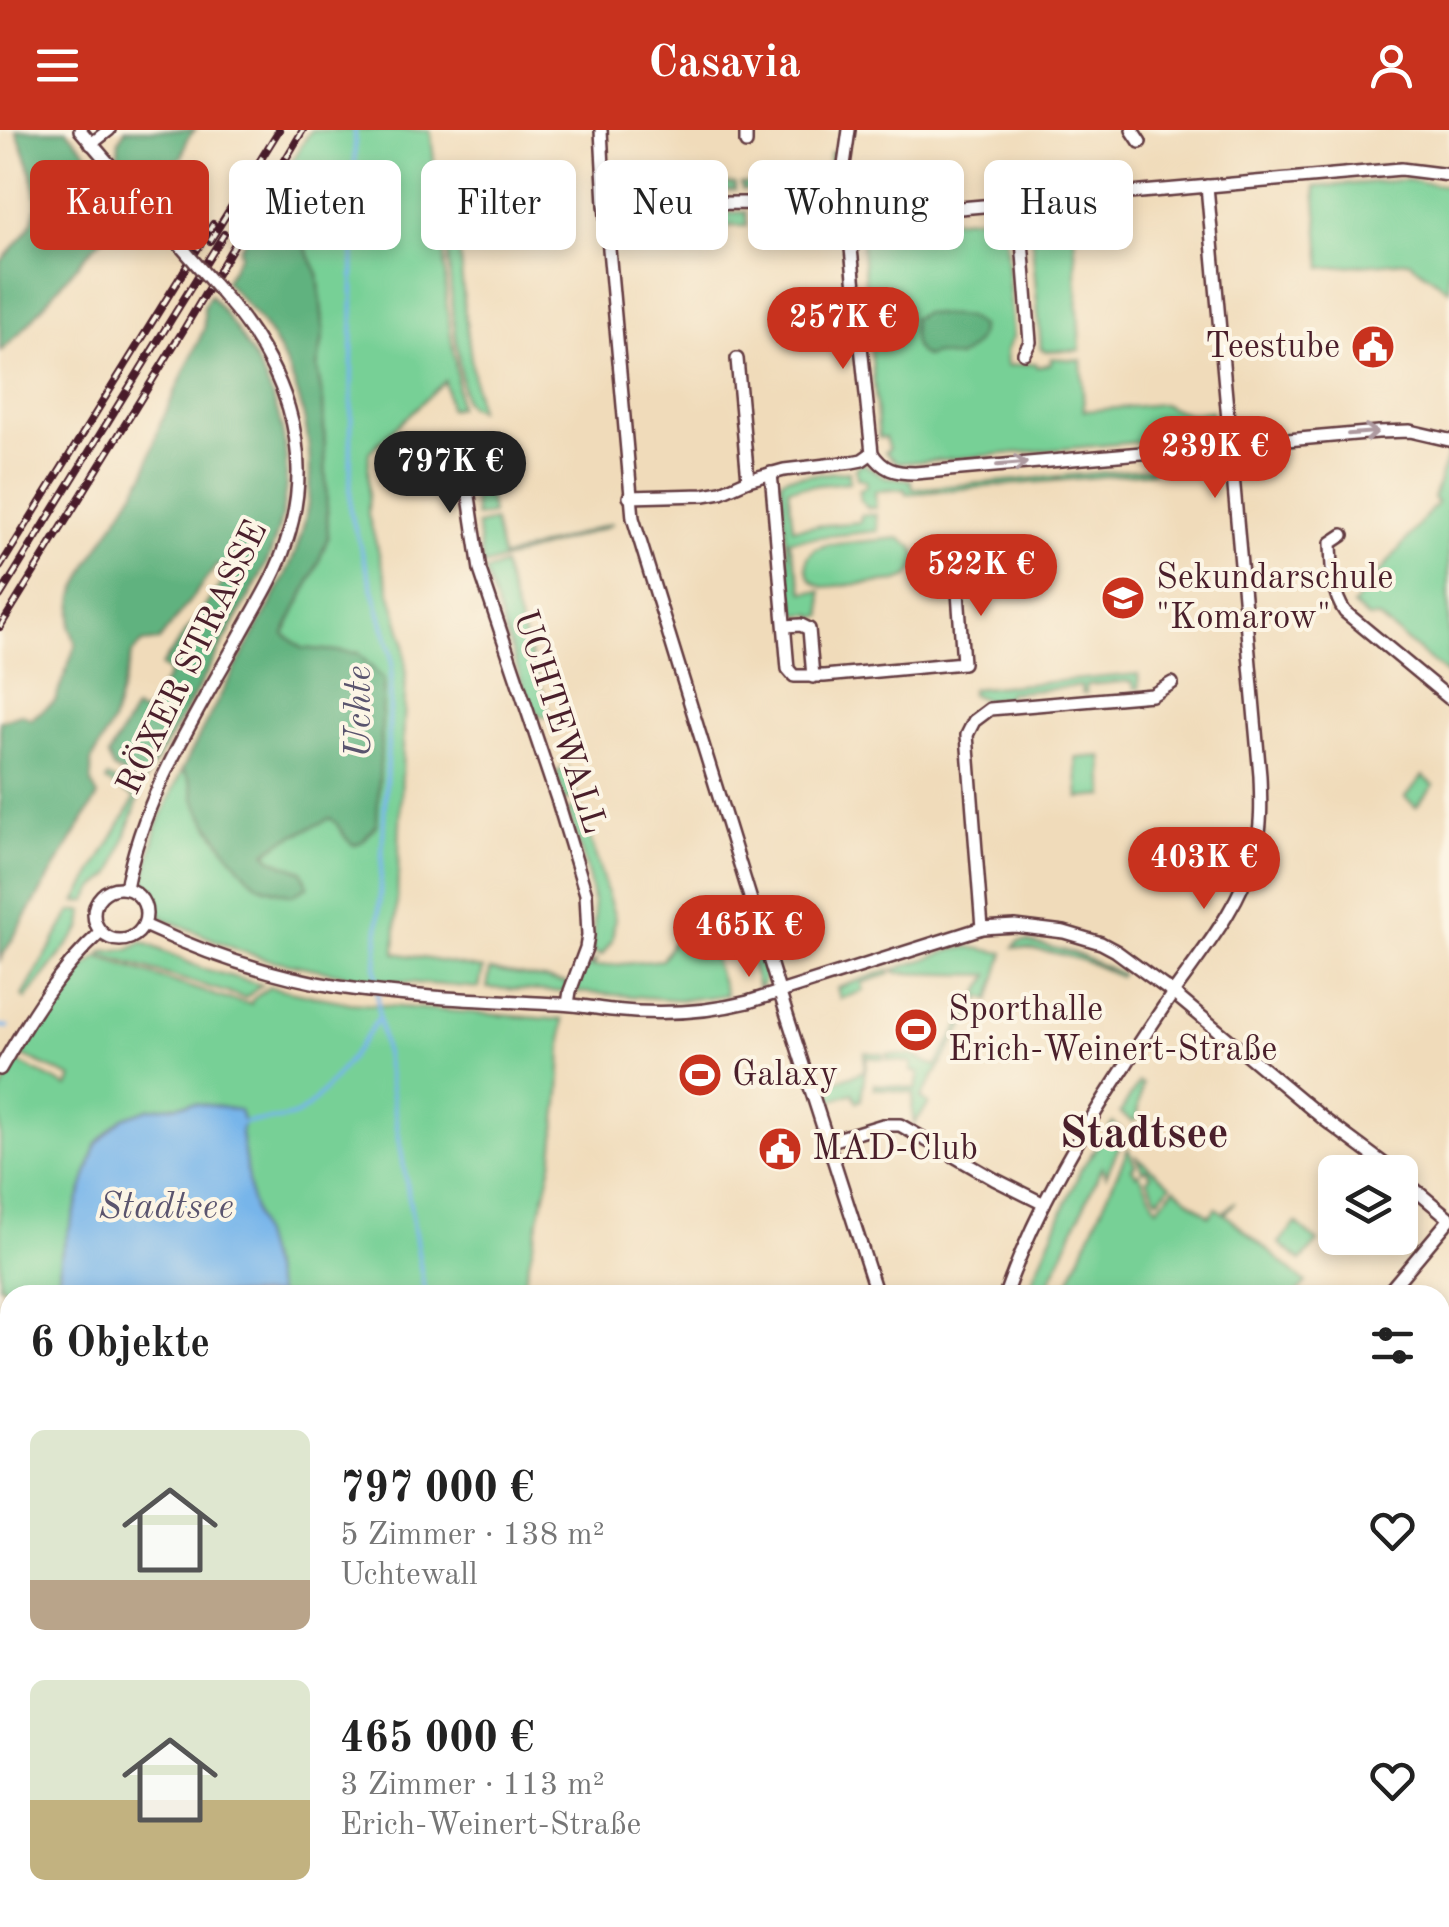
<!DOCTYPE html>
<html lang="de">
<meta charset="utf-8">
<style>
:root{--surface:#fff;--page:#f2f2f2;--text:#222;--muted:#767676;--accent:#c8321e}
body{margin:0;font-family:"Old Standard TT",serif;background:var(--page);color:var(--text);height:100vh;display:flex;flex-direction:column;font-size:38px;white-space:nowrap}
*{box-sizing:border-box;margin:0}
p{font-size:32px;color:var(--muted)}
.icon{flex:none;width:55px;height:55px;fill:none;stroke:currentColor;stroke-width:2;stroke-linecap:round;stroke-linejoin:round}
.map{position:relative;flex:1;overflow:hidden}
.sheet{position:absolute;left:0px;top:1155px;width:1450px;height:642px;display:flex;flex-direction:column;background:var(--surface);border-radius:30px 30px 0 0;box-shadow:0 5px 15px #0003}
.sheet>*{flex:none}
.hud{position:absolute;left:30px;top:30px;width:1390px;height:90px;display:flex;gap:20px}
.controls{position:absolute;left:1318px;top:1025px;display:grid;gap:20px}
.controls a{display:grid;place-items:center;width:100px;height:100px;border-radius:15px;background:var(--surface);box-shadow:0 5px 15px #0003;font-size:50px}
.price{position:absolute;translate:-50% -85px;padding:0 22px;border-radius:35px;background:var(--accent);color:#fff;font-size:32px;line-height:65px;filter:drop-shadow(0 2px 5px #0008)}
.price::after{content:'';position:absolute;left:50%;top:60px;width:30px;height:22px;margin-left:-15px;background:inherit;clip-path:polygon(0 0,100% 0,50% 100%)}
.price.active{background:#222;color:#fff}
ul{padding:0;list-style:none}
li{display:flex;align-items:center;gap:30px;height:250px;padding:0 30px}
li span{display:grid;place-items:center;flex:none;width:280px;height:200px;border-radius:15px;color:#555}
li>.icon{margin-inline-start:auto}
span .icon{width:120px;height:120px;fill:#fffc;stroke-width:1}
li b{font-size:42px}
h2{display:flex;justify-content:space-between;align-items:center;height:120px;padding:0 30px;font-size:42px}
.tag{padding:0 35px;border-radius:15px;background:var(--surface);box-shadow:0 5px 15px #0003;font-size:35px;line-height:90px}
.tag.active{background:var(--accent);color:#fff}
header{display:flex;justify-content:space-between;align-items:center;height:130px;padding:0 30px;background:var(--accent);color:#fff;font-size:45px;font-weight:600}
.map>svg:first-child{display:block}
</style>
<header><svg class="icon" aria-label="menu" viewBox="0 0 24 24"><path d="M4 6h16M4 12h16M4 18h16"/></svg>Casavia<svg class="icon" aria-label="person" viewBox="0 0 24 24"><circle cx="12" cy="8" r="4"/><path d="M4 21q1-7 8-7t8 7"/></svg></header>
<div class="map">
<svg width="1449" height="1797" viewBox="0 0 1449 1797">
<rect width="100%" height="100%" fill="#fcf5e5"/>
<filter id="ink" filterUnits="userSpaceOnUse"><feTurbulence type="fractalNoise" baseFrequency=".01" numOctaves="2"/><feDisplacementMap in="SourceGraphic" scale="20" xChannelSelector="R" yChannelSelector="G"/><feConvolveMatrix kernelMatrix="1 2 1 2 8 2 1 2 1" color-interpolation-filters="sRGB"/></filter>
<filter id="wash" filterUnits="userSpaceOnUse"><feTurbulence type="fractalNoise" baseFrequency=".0048" numOctaves="4" result="noise"/><feDisplacementMap in="SourceGraphic" scale="40" xChannelSelector="R" yChannelSelector="G"/><feGaussianBlur stdDeviation="2.25" result="paint"/><feColorMatrix in="noise" values="0 0 0 0 0 0 0 0 0 0 0 0 0 0 0 0 0 1.4 0 .05"/><feComposite in="paint" operator="in"/></filter>
<g filter="url(#wash)">
<rect width="100%" height="100%" fill="#f0dbba"/>
<g fill="#77d096" stroke="#607860" stroke-width="2.5">
<path d="M 311,0 L 430,0 L 442,89 L 447,178 L 457,246 L 458,277 L 449,279 L 445,251 L 369,322 L 368,385 L 404,510 L 406,540 L 395,823 L 483,839 L 479,858 L 366,849 L 266,829 L 238,820 L 163,788 L 144,752 L 157,696 L 182,640 C 192,649 191,655 194,667 C 200,686 244,748 261,756 C 270,760 282,762 292,765 L 308,756 L 302,741 L 273,730 L 265,723 C 286,705 307,702 329,688 L 336,691 L 319,520 L 302,518 L 284,504 L 315,441 L 328,407 L 323,272 L 317,238 L 324,203 L 318,144 L 306,119 L 301,91 L 305,73 L 324,62 L 314,42 L 288,38 Z"/>
<path d="M 831,22 L 837,23 C 837,36 839,52 829,62 L 818,64 L 742,59 L 741,54 L 825,51 Z"/>
<path d="M 448,42 L 452,42 L 465,184 L 478,280 L 469,277 L 464,271 L 453,187 L 442,51 L 444,43 Z"/>
<path d="M 1405,50 L 1449,56 L 1449,160 L 1409,131 L 1322,138 L 1315,57 Z"/>
<path d="M 668,54 L 735,54 L 735,60 L 629,61 L 619,60 L 615,56 Z"/>
<path d="M 1073,80 L 1080,220 L 1046,221 L 1041,218 L 1030,88 L 1034,83 Z"/>
<path d="M 688,82 L 688,86 L 702,85 L 703,83 L 746,82 L 747,96 L 618,98 L 620,92 L 628,85 Z"/>
<path d="M 1001,86 L 1002,93 L 1004,94 L 1013,207 L 1006,221 L 1007,236 L 1036,233 L 1037,237 L 1051,234 L 1051,228 L 1081,230 L 1084,281 L 1162,274 L 1189,284 L 1211,281 C 1213,298 1208,306 1190,308 L 1184,300 L 1174,302 L 1173,309 L 902,333 L 895,331 L 885,322 L 889,319 L 885,307 L 879,308 L 862,118 L 865,100 L 875,89 L 932,91 Z"/>
<path d="M 480,303 L 485,349 L 492,384 L 476,387 L 468,323 L 472,304 Z"/>
<path d="M 1449,321 L 1449,546 L 1379,488 L 1368,488 L 1353,475 L 1437,373 L 1433,368 Z"/>
<path d="M 862,333 L 885,347 L 911,350 L 913,359 L 1153,338 L 1153,342 L 906,364 L 905,359 L 875,361 L 876,378 C 863,379 860,372 859,361 L 866,356 L 866,351 L 857,348 L 856,338 Z"/>
<path d="M 849,341 L 849,352 L 788,358 L 793,398 L 860,392 L 861,385 L 876,384 L 878,401 L 789,410 L 804,462 L 821,461 L 823,486 L 814,487 L 813,484 L 796,485 L 791,461 L 781,351 L 786,347 Z"/>
<path d="M 494,391 L 502,428 L 613,393 L 604,398 L 483,436 L 477,395 Z"/>
<path d="M 899,408 L 913,417 L 917,427 L 915,438 L 908,447 L 897,451 L 824,457 C 810,453 804,442 808,427 L 815,419 L 826,415 Z"/>
<path d="M 503,435 C 515,486 535,536 551,586 L 541,587 L 530,576 L 485,442 Z"/>
<path d="M 1138,544 L 1139,558 L 1134,558 L 1132,551 L 1086,555 L 1086,563 L 1082,563 L 1081,556 L 1008,563 L 1007,567 L 990,569 L 990,572 L 971,564 L 971,559 Z"/>
<path d="M 1102,626 L 1105,666 L 1079,668 L 1076,628 Z"/>
<path d="M 568,637 L 577,666 L 565,671 L 556,642 Z"/>
<path d="M 1423,646 L 1434,655 L 1416,677 L 1405,667 Z"/>
<path d="M 108,647 L 138,664 L 139,667 L 114,740 L 110,746 L 95,758 L 87,771 L 76,772 L 135,668 L 106,651 Z"/>
<path d="M 580,676 L 615,788 L 612,811 L 602,825 L 593,823 L 592,820 C 592,812 594,804 594,796 C 596,757 579,717 568,680 Z"/>
<path d="M 74,781 L 84,781 L 82,797 L 26,869 L 23,866 L 70,783 Z"/>
<path d="M 745,781 L 752,805 L 744,808 L 738,791 L 705,802 L 726,865 L 682,870 L 575,862 L 583,840 L 594,831 L 596,831 L 592,837 L 662,830 L 684,793 L 722,789 Z"/>
<path d="M 753,808 L 765,846 L 762,855 L 758,858 L 745,811 Z"/>
<path d="M 1025,811 L 1074,823 L 1121,844 L 1119,847 C 1085,828 1052,821 1014,817 L 1018,812 Z"/>
<path d="M 143,812 L 201,838 L 262,855 L 245,868 L 101,825 L 103,821 L 130,819 Z"/>
<path d="M 969,817 L 1004,823 L 990,870 L 982,866 L 921,968 L 929,974 L 914,994 L 912,981 L 914,963 L 874,958 L 874,954 L 916,959 L 919,943 L 911,941 L 912,933 L 887,929 L 887,924 L 913,926 L 936,936 L 990,845 L 896,843 L 893,840 L 952,820 Z"/>
<path d="M 98,827 L 223,868 L 251,874 L 252,870 L 269,857 L 350,873 L 563,890 L 560,963 L 552,1034 L 521,1165 L 10,1165 L 10,1788 L 453,1788 L 452,1797 L 0,1797 L 0,1183 L 10,1159 L 0,1156 L 0,963 L 17,932 L 68,957 L 72,948 L 21,925 C 42,891 64,851 98,827 Z"/>
<path d="M 490,840 L 567,853 L 564,862 L 487,858 Z"/>
<path d="M 889,840 L 890,844 L 862,853 L 864,861 L 840,869 L 837,858 Z"/>
<path d="M 865,922 L 883,924 L 883,929 L 867,927 L 861,970 L 857,972 L 853,963 L 830,971 L 832,978 L 827,978 L 820,957 L 864,941 Z"/>
<path d="M 1139,952 L 1142,954 L 1136,990 L 1132,991 L 1120,983 Z"/>
<path d="M 1113,993 L 1125,1003 L 1106,1046 L 1102,1036 L 1044,1165 L 1026,1165 L 1081,1039 Z"/>
<path d="M 1128,1019 L 1135,1035 L 1132,1038 L 1136,1045 L 1139,1043 L 1157,1078 L 1175,1058 L 1209,1086 L 1216,1078 L 1223,1083 L 1235,1072 L 1225,1084 L 1306,1153 L 1295,1165 L 1063,1165 Z"/>
<path d="M 1135,1025 L 1171,1055 L 1159,1068 L 1157,1068 L 1147,1049 L 1151,1046 L 1147,1039 L 1143,1041 Z"/>
<path d="M 1296,1093 L 1318,1112 L 1301,1131 L 1279,1113 Z"/>
<path d="M 1052,1788 L 1099,1788 L 1098,1795 L 1081,1794 L 1080,1797 L 1051,1797 Z"/>
<path d="M 1104,1788 L 1229,1788 L 1228,1797 L 1119,1797 L 1119,1793 L 1104,1792 Z"/>
<path d="M 1234,1788 L 1303,1788 L 1302,1797 L 1233,1797 Z"/>
<path d="M 1308,1788 L 1360,1788 L 1355,1797 L 1307,1797 Z"/>
</g>
<g fill="#61b27f" stroke="#566855" stroke-width="2.5">
<path d="M 16,0 L 67,0 L 137,81 C 129,95 118,94 107,104 C 67,140 40,187 0,222 L 0,132 C 13,118 34,98 36,78 C 39,58 24,20 16,0 Z"/>
<path d="M 125,0 L 195,0 L 187,9 L 182,27 L 173,32 L 163,32 L 135,49 L 118,25 L 119,9 Z"/>
<path d="M 291,40 L 314,42 L 328,53 L 324,62 L 305,73 L 301,91 L 306,119 L 318,144 L 324,203 L 317,238 L 323,272 L 328,407 L 315,441 L 284,504 L 302,518 L 358,523 L 384,550 L 377,694 L 363,711 L 354,715 C 342,709 341,694 330,688 C 308,701 284,706 266,723 L 273,730 L 302,741 L 308,756 L 292,765 C 282,762 270,760 261,756 C 244,748 200,686 194,667 C 191,655 192,649 182,640 C 200,604 219,567 239,532 C 258,496 280,461 295,423 C 322,354 311,273 273,210 C 260,188 242,170 225,151 L 241,123 L 239,120 L 275,59 L 279,61 Z"/>
<path d="M 210,165 C 273,242 308,320 272,419 C 262,448 244,474 230,501 C 202,552 173,604 143,654 L 113,639 L 108,626 L 135,579 L 144,584 L 170,543 L 161,536 L 225,449 L 223,438 L 217,435 L 159,511 L 142,513 L 132,524 L 112,593 L 91,632 L 92,655 L 98,666 L 0,830 L 0,591 L 21,584 L 31,589 L 55,571 L 76,514 L 70,497 L 74,465 L 89,433 L 145,344 L 159,297 L 204,199 L 204,176 Z"/>
<path d="M 923,183 L 967,187 L 980,196 C 981,213 970,219 958,228 L 934,224 L 926,227 C 909,218 914,207 912,189 Z"/>
</g>
<g fill="#77b5ea" stroke="#606a8a" stroke-width="2.5">
<path d="M 194,973 L 239,980 L 243,992 L 241,1003 L 251,1070 L 278,1165 L 58,1165 L 60,1127 L 97,1013 L 123,988 L 148,979 Z"/>
<path d="M 10,1408 L 10,1788 L 161,1788 L 160,1797 L 0,1797 L 0,1433 Z"/>
</g>
<g fill="none" stroke-linecap="round" stroke-linejoin="round">
<g stroke="#77b5ea" stroke-width="4">
<path d="M 355,0 L 350,381 L 391,522 L 392,536 L 376,839 L 379,887 L 425,1165"/>
<path d="M 0,896 L 8,897"/>
<path d="M 241,993 C 258,989 280,992 296,985 C 318,975 365,909 379,887"/>
<path d="M 401,1788 L 401,1797"/>
</g>
</g>
</g>
<g filter="url(#ink)">
<g fill="none" stroke-linecap="round" stroke-linejoin="round">
<defs>
<g id="minor">
<path d="M 80,0 L 128,56"/>
<path d="M 601,0 L 605,74 L 633,388 L 775,848 L 877,1165"/>
<path d="M 746,0 L 746,13"/>
<path d="M 849,0 L 844,35 L 845,60 L 872,323 C 883,340 895,343 915,343 L 1378,302 L 1410,301 L 1449,310"/>
<path d="M 1132,0 L 1140,12"/>
<path d="M 91,14 L 109,0"/>
<path d="M 1019,73 L 1030,212 L 1024,223"/>
<path d="M 605,74 L 744,73 L 912,79 L 960,78 L 1401,39 L 1449,45"/>
<path d="M 737,229 L 748,350"/>
<path d="M 463,326 L 480,440 L 558,672 L 586,764 L 588,805 L 586,818 L 570,861 L 568,874"/>
<path d="M 771,343 L 788,539 L 794,546 L 824,546 L 963,533 L 957,448"/>
<path d="M 629,367 L 704,365 L 721,362 L 748,350 L 784,340 L 852,332 L 862,330 L 872,323"/>
<path d="M 1343,405 L 1331,413 C 1332,437 1331,462 1345,482 L 1449,568"/>
<path d="M 785,496 L 801,495 L 809,499 L 813,547"/>
<circle cx="120" cy="784" r="26"/>
<path d="M 126,758 C 143,665 197,584 242,502 C 258,473 276,445 286,413 C 318,318 283,232 220,161"/>
<path d="M 144,795 C 206,824 271,846 339,857 C 412,868 486,870 559,874 C 577,875 595,878 612,880 C 658,885 704,883 748,872 L 982,798 L 1015,796 L 1064,802 L 1101,813 L 1116,821 L 1173,863 L 1325,990 L 1395,1042"/>
<path d="M 982,798 L 967,605 L 974,591 L 990,579 L 1152,565 L 1172,553"/>
<path d="M 0,939 C 29,889 57,842 101,802"/>
<path d="M 827,1012 L 883,995 L 900,995 L 994,1049 L 1044,1074"/>
<path d="M 1400,1047 L 1449,1088"/>
<path d="M 1005,1165 C 1034,1083 1077,1009 1125,936 C 1141,910 1158,885 1175,860 C 1206,817 1241,774 1255,722 C 1262,697 1261,672 1260,646 L 1207,56"/>
<path d="M 1386,1165 L 1449,1090"/>
<path d="M 1440,1450 L 1449,1450"/>
<path d="M 1440,1604 L 1449,1588"/>
<path d="M 514,1788 L 593,1797"/>
<path d="M 1436,1788 L 1449,1795"/>
<path d="M 496,1797 L 497,1788"/>
<path d="M 913,1797 L 914,1788"/>
</g>
</defs>
<use href="#minor" stroke="#633b40" stroke-width="16"/>
<use href="#minor" stroke="#fff" stroke-width="11"/>
<defs>
<g id="rail">
<path d="M 210,111 L 279,0"/>
<path d="M 0,437 L 213,94"/>
<path d="M 0,466 L 224,104"/>
<path d="M 0,497 L 184,199 L 303,0"/>
</g>
</defs>
<use href="#rail" stroke="#4a1f2b" stroke-width="8"/>
<use href="#rail" stroke="#fcf5e5" stroke-width="4" stroke-dasharray="11" stroke-linecap="butt"/>
<defs>
<path id="minor-bridge" d="M 128,56 L 220,161"/>
</defs>
<use href="#minor-bridge" stroke="#633b40" stroke-width="16" stroke-linecap="butt"/>
<use href="#minor-bridge" stroke="#fff" stroke-width="11"/>
</g>
<defs><path id="oneway-shaft" d="M-6 0H5M1.5-3L5.5 0L1.5 3" fill="none" stroke-width="1.6" stroke-linecap="round" stroke-linejoin="round" transform="scale(2.5)"/></defs>
<g stroke="#ae9aa0">
<use href="#oneway-shaft" transform="translate(1363 303) rotate(-5)"/>
<use href="#oneway-shaft" transform="translate(1012 334) rotate(-5)"/>
</g>
</g>
<defs>
<symbol id="civic-disc" viewBox="-11 -11 22 22"><circle r="9.5" fill="#c8321e" stroke="#fcf5e5"/><path d="M-.6-6.5H3V-4.5H.6V-3L4-1V1h2V6H-6V1h2V-1L-.6-3ZM-1.2 2.5V6h2.4V2.5Z" fill="#fff"/></symbol>
<symbol id="school-disc" viewBox="-11 -11 22 22"><circle r="9.5" fill="#c8321e" stroke="#fcf5e5"/><path d="M0-5L7-2L0 1L-7-2ZM-4 1L0 2.5L4 1V4Q0 6-4 4Z" fill="#fff"/></symbol>
<symbol id="stadium-disc" viewBox="-11 -11 22 22"><circle r="9.5" fill="#c8321e" stroke="#fcf5e5"/><path d="M0-5a6.5 5 0 1 0 0 10a6.5 5 0 1 0 0-10ZM-3.5-1.8h7v3.6h-7Z" fill="#fff"/></symbol>
</defs>
<g fill-rule="evenodd">
<use href="#civic-disc" x="1348" y="192" width="50" height="50"/>
<use href="#school-disc" x="1098" y="443" width="50" height="50"/>
<use href="#stadium-disc" x="891" y="875" width="50" height="50"/>
<use href="#stadium-disc" x="675" y="920" width="50" height="50"/>
<use href="#civic-disc" x="755" y="994" width="50" height="50"/>
</g>
<g text-anchor="middle" dominant-baseline="central" stroke-width="8" stroke-linejoin="round" paint-order="stroke">
<g font-size="35" fill="#4a1f2b" stroke="#fcf5e5" text-anchor="start">
<text x="1340" y="217" text-anchor="end">Teestube</text>
<text x="1156" y="448">Sekundarschule<tspan x="1156" dy="40">"Komarow"</tspan></text>
<text x="948" y="880">Sporthalle<tspan x="948" dy="40">Erich-Weinert-Straße</tspan></text>
<text x="732" y="945">Galaxy</text>
<text x="812" y="1019">MAD-Club</text>
</g>
<g font-size="35" fill="#4a1f2b" stroke="#fcf5e5">
<text transform="translate(193 528) rotate(-64)">RÖXER STRASSE</text>
<text transform="translate(559 592) rotate(72)">UCHTEWALL</text>
</g>
<g font-size="38" font-style="italic" fill="#5a546e" stroke="#fcf5e5">
<text transform="translate(360 582) rotate(-90)">Uchte</text>
<text x="166" y="1078">Stadtsee</text>
</g>
<g font-size="45" font-weight="bold" fill="#4a1f2b" stroke="#fcf5e5">
<text x="1144" y="1005">Stadtsee</text>
</g>
</g>
</svg>
<div class="controls">
<a><svg class="icon" aria-label="layers" viewBox="0 0 24 24"><path d="M12 4l9 5-9 5-9-5zM3 14l9 5 9-5"/></svg></a>
</div>
<b class="price" style="left:843px;top:242px">257K €</b>
<b class="price" style="left:1215px;top:371px">239K €</b>
<b class="price active" style="left:450px;top:386px">797K €</b>
<b class="price" style="left:981px;top:489px">522K €</b>
<b class="price" style="left:1204px;top:782px">403K €</b>
<b class="price" style="left:749px;top:850px">465K €</b>
<div class="hud">
<a class="tag active">Kaufen</a>
<a class="tag">Mieten</a>
<a class="tag">Filter</a>
<a class="tag">Neu</a>
<a class="tag">Wohnung</a>
<a class="tag">Haus</a>
</div>
<section class="sheet">
<h2>6 Objekte<svg class="icon" aria-label="filters" viewBox="0 0 24 24"><path d="M4 7h16M4 17h16"/><circle cx="9" cy="7" r="2"/><circle cx="15" cy="17" r="2"/></svg></h2>
<ul>
<li><span style="background:linear-gradient(#dfe7d0 75%,#b9a48a 0)"><svg class="icon" aria-label="home" viewBox="0 0 24 24"><path d="M3 11l9-7 9 7M6 9v11h12V9"/></svg></span><div><b>797 000 €</b><p>5 Zimmer · 138 m²</p><p>Uchtewall</p></div><svg class="icon" aria-label="heart" viewBox="0 0 24 24"><path d="M12 20l-8-8c-3-5 5-10 8-4 3-6 11-1 8 4z"/></svg></li>
<li><span style="background:linear-gradient(#dfe7d0 60%,#c2b280 0)"><svg class="icon" aria-label="home" viewBox="0 0 24 24"><path d="M3 11l9-7 9 7M6 9v11h12V9"/></svg></span><div><b>465 000 €</b><p>3 Zimmer · 113 m²</p><p>Erich-Weinert-Straße</p></div><svg class="icon" aria-label="heart" viewBox="0 0 24 24"><path d="M12 20l-8-8c-3-5 5-10 8-4 3-6 11-1 8 4z"/></svg></li>
</ul>
</section>
</div>
